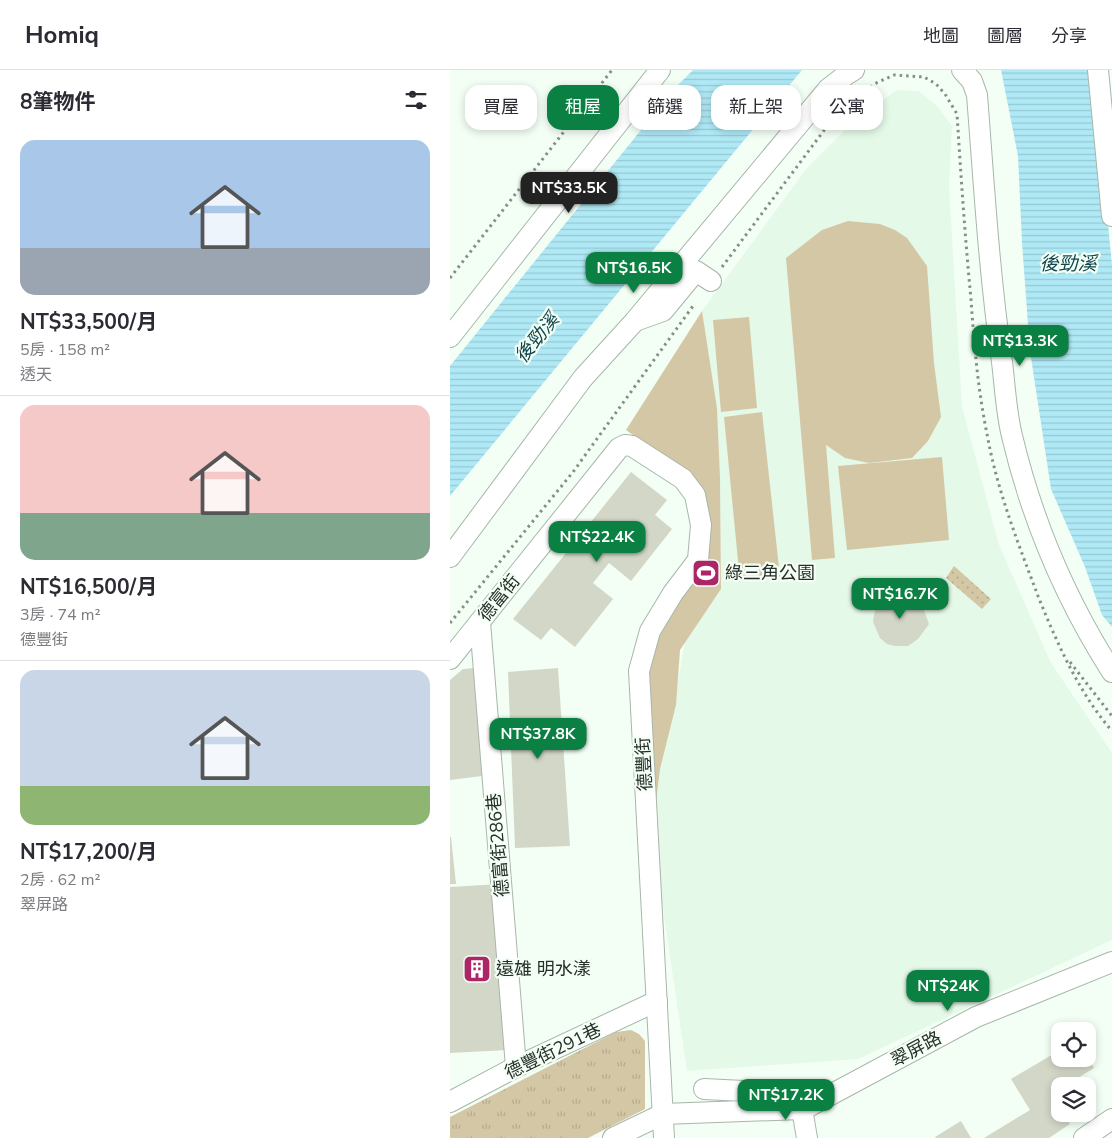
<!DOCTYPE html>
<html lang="zh-TW">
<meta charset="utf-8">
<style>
:root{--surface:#fff;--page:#f7f7f7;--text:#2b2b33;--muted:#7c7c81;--line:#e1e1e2;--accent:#0b8043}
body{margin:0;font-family:"Nunito Sans","Noto Sans TC",sans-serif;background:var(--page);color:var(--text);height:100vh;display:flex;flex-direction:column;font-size:19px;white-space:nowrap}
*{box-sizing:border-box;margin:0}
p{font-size:16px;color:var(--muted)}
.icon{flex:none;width:28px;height:28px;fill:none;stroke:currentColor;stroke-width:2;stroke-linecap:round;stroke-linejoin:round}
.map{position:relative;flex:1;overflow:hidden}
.sheet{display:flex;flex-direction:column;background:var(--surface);width:450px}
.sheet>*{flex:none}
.banner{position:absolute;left:15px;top:15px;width:475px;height:45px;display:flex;gap:10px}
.buttons{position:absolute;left:601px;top:952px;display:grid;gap:10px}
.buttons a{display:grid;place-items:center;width:45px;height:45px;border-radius:10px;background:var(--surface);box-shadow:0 2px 8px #0003;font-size:25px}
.price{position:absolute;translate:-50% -42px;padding:0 11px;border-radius:10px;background:var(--accent);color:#fff;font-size:16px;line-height:32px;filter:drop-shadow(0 1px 2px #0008)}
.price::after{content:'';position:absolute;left:50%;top:30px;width:15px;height:11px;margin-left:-8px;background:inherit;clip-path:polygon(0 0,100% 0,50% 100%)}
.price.current{background:#222;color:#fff}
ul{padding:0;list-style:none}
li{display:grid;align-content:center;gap:10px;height:265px;padding:0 20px}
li+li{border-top:1px solid var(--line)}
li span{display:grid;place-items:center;height:155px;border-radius:15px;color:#555}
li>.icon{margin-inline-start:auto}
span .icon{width:90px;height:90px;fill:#fffc;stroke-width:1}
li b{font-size:21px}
h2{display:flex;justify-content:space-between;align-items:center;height:60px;padding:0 20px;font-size:21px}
.pill{padding:0 18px;border-radius:15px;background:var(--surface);box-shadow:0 2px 8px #0003;font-size:18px;line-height:45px}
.pill.current{background:var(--accent);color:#fff}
header{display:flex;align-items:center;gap:30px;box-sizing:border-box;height:70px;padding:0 25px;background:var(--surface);border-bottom:1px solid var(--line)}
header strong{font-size:24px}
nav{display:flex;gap:28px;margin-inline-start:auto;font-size:18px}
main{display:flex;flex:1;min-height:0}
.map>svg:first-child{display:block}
</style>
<header>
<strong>Homiq</strong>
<nav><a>地圖</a><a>圖層</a><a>分享</a></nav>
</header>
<main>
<section class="sheet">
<h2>8筆物件<svg class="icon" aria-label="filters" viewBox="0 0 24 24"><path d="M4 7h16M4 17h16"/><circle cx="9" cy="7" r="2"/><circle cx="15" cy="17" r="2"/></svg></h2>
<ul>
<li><span style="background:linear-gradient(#a9c7e8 70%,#9aa5b1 0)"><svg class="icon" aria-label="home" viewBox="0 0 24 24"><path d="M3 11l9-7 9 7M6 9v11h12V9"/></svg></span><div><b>NT$33,500/月</b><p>5房 · 158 m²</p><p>透天</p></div></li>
<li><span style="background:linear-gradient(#f6c9c9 70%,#7fa58c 0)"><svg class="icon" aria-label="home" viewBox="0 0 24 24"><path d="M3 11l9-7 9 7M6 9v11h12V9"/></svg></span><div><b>NT$16,500/月</b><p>3房 · 74 m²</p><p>德豐街</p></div></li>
<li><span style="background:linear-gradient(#c9d6e8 75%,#8fb573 0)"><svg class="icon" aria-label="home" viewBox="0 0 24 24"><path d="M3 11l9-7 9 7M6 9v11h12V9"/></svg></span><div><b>NT$17,200/月</b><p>2房 · 62 m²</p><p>翠屏路</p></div></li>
</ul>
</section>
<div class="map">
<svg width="662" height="1068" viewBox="0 0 662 1068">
<defs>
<pattern id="grass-dots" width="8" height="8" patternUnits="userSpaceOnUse" patternTransform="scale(1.25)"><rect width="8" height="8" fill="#d4c7a6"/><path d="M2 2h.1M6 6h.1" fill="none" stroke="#b6ab8f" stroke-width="1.8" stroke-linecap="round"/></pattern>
<pattern id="park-tufts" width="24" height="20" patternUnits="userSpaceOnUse" patternTransform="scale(1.25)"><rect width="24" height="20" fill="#d4c7a6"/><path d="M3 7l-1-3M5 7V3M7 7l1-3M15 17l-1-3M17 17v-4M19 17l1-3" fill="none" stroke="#b6ab8f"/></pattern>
<pattern id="water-rules" width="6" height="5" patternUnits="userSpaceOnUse" patternTransform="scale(1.25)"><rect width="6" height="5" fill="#afe9f5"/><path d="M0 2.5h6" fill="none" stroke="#97c8d2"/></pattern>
</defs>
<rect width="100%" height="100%" fill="#f3fff5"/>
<path fill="#e4f9e7" d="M 447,20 L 469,21 L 488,37 L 502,56 L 499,117 L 512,337 L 549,475 L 601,593 L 662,683 L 662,870 L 408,989 L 237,1001 L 202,765 L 210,699 L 226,635 L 227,616 L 235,572 L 271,519 L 270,407 L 267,338 L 252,241 L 357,98 L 404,51 Z"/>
<path fill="url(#grass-dots)" d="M 504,496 L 541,529 L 532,539 L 496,508 Z"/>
<path fill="url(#park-tufts)" d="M 181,960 L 189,964 L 195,971 L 195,1039 L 138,1068 L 0,1068 L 0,1047 L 166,962 Z"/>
<g fill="#d4c7a6">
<path d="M 398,151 L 430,154 L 445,160 L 457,168 L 477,196 L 484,293 L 491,347 L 478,371 L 462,388 L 419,393 L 395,388 L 376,375 L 385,488 L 362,490 L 336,188 L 372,160 Z"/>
<path d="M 252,241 L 267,338 L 270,407 L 271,519 L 230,580 L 226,635 L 210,699 L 202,765 L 189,601 L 252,487 L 240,406 L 176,360 Z"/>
<path d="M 299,247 L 307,338 L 271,342 L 263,250 Z"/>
<path d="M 312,342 L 330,507 L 290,511 L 274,347 Z"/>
<path d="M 492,387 L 499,470 L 397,480 L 388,396 Z"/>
</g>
<g fill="url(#water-rules)">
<path d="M 243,0 L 352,0 L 0,426 L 0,296 L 225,18 Z"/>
<path d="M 551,0 L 643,0 L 662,195 L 662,557 L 652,545 L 635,497 L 601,419 L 580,281 L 572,173 L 568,86 Z"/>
</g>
<g fill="#d3d7c7">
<path d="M 181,402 L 217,430 L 205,445 L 222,459 L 181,511 L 159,493 L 143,513 L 163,529 L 125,577 L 101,558 L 91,570 L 63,549 Z"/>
<path d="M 446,524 L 456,524 L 464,527 L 472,535 L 479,554 L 468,569 L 458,576 L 445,576 L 437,574 L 430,568 L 423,552 L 424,544 L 428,535 L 434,530 Z"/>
<path d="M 24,598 L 30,636 L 32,706 L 0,710 L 0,610 L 13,599 Z"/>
<path d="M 108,598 L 120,776 L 65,778 L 58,602 Z"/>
<path d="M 0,767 L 1,767 L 6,814 L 0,814 Z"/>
<path d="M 49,814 L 58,980 L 0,983 L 0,817 Z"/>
<path d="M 610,980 L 610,989 L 639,989 L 644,998 L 615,1016 L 610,1016 L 610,1019 L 602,1024 L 610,1037 L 610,1044 L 614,1044 L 620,1054 L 599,1068 L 534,1068 L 580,1040 L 561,1009 Z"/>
<path d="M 511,1051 L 521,1068 L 486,1068 L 485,1067 Z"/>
</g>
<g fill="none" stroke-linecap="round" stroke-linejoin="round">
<defs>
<g id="street">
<path d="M 512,0 L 522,11 L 527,25 C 534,114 539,203 552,292 C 555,316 556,342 562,366 C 582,450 616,530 662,602"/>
<path d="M 648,0 L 662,146"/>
<path d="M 185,251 L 213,241 L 246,201 L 261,211"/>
<path d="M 0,267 L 210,0"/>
<path d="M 0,487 L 133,308 L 184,252 L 378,19 L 396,5 L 404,0"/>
<path d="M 30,552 L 66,997"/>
<path d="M 0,589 L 169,378 L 175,375 L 182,376 L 233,409 L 245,425 L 251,455 L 248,490 L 223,523 L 200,561 L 189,601 L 214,1068"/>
<path d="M 254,1019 L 332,1023 L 356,1038 L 352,1039 L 357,1068"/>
<path d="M 0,1032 L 66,997 L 207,931"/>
<path d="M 356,1038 L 526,947 L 662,892"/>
<path d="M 163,1068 L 213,1044 L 352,1039"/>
<path d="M 634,1068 L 662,1049"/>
</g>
</defs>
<use href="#street" stroke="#a8b6aa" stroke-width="22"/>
<g stroke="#858e87" stroke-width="3" stroke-dasharray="2.5 4" stroke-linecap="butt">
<path d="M 272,197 L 381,51 L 424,14 L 444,5 L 474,7 L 486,14 L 495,24 L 507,44 C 511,106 515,168 521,229 C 524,274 528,320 537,364 C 547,420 568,473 588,526 C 607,573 629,623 662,661"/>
<path d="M 0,208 L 162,0"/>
<path d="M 0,553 L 123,402 L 243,236"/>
<path d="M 620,592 L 662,646"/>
</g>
<use href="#street" stroke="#fff" stroke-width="20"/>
</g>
<defs>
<symbol id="stadium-square" viewBox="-11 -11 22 22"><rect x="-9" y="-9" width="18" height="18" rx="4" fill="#ad2467" stroke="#f3fff5"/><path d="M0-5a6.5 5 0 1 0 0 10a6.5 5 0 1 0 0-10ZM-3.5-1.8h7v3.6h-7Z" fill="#fff"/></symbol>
<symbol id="building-square" viewBox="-11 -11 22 22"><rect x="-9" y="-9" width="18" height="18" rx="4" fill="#ad2467" stroke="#f3fff5"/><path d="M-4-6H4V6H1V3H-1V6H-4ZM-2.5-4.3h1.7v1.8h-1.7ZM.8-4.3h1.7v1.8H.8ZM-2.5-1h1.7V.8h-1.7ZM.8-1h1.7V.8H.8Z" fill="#fff"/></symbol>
</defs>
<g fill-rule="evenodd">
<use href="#stadium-square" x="240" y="487" width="32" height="32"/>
<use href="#building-square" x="11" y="883" width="32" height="32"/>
</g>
<g text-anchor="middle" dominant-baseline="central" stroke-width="4.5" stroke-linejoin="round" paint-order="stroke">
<g font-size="18" fill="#282e29" stroke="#f3fff5" text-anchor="start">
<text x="275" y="503">綠三角公園</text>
<text x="46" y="899">遠雄 明水漾</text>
</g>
<g font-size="18" fill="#282e29" stroke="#f3fff5">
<text transform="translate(49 528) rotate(-51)">德富街</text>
<text transform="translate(194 694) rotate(-93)">德豐街</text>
<text transform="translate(48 775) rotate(-95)">德富街286巷</text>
<text transform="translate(466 979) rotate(-28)">翠屏路</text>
<text transform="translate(103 981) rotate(-26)">德豐街291巷</text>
</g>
<g font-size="19" font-style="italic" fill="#12454e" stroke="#f3fff5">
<text x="618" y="194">後勁溪</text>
<text transform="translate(87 268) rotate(-51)">後勁溪</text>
</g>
</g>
</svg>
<div class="buttons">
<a><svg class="icon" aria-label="locate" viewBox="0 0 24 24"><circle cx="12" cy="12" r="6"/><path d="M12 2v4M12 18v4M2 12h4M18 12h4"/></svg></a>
<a><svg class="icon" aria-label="layers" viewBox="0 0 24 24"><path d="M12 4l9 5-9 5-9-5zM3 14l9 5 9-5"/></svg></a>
</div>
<b class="price current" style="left:119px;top:144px">NT$33.5K</b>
<b class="price" style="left:184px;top:224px">NT$16.5K</b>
<b class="price" style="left:570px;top:297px">NT$13.3K</b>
<b class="price" style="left:147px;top:493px">NT$22.4K</b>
<b class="price" style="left:450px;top:550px">NT$16.7K</b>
<b class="price" style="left:88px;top:690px">NT$37.8K</b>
<b class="price" style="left:498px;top:942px">NT$24K</b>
<b class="price" style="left:336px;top:1051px">NT$17.2K</b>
<div class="banner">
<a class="pill">買屋</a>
<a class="pill current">租屋</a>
<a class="pill">篩選</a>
<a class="pill">新上架</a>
<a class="pill">公寓</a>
</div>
</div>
</main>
